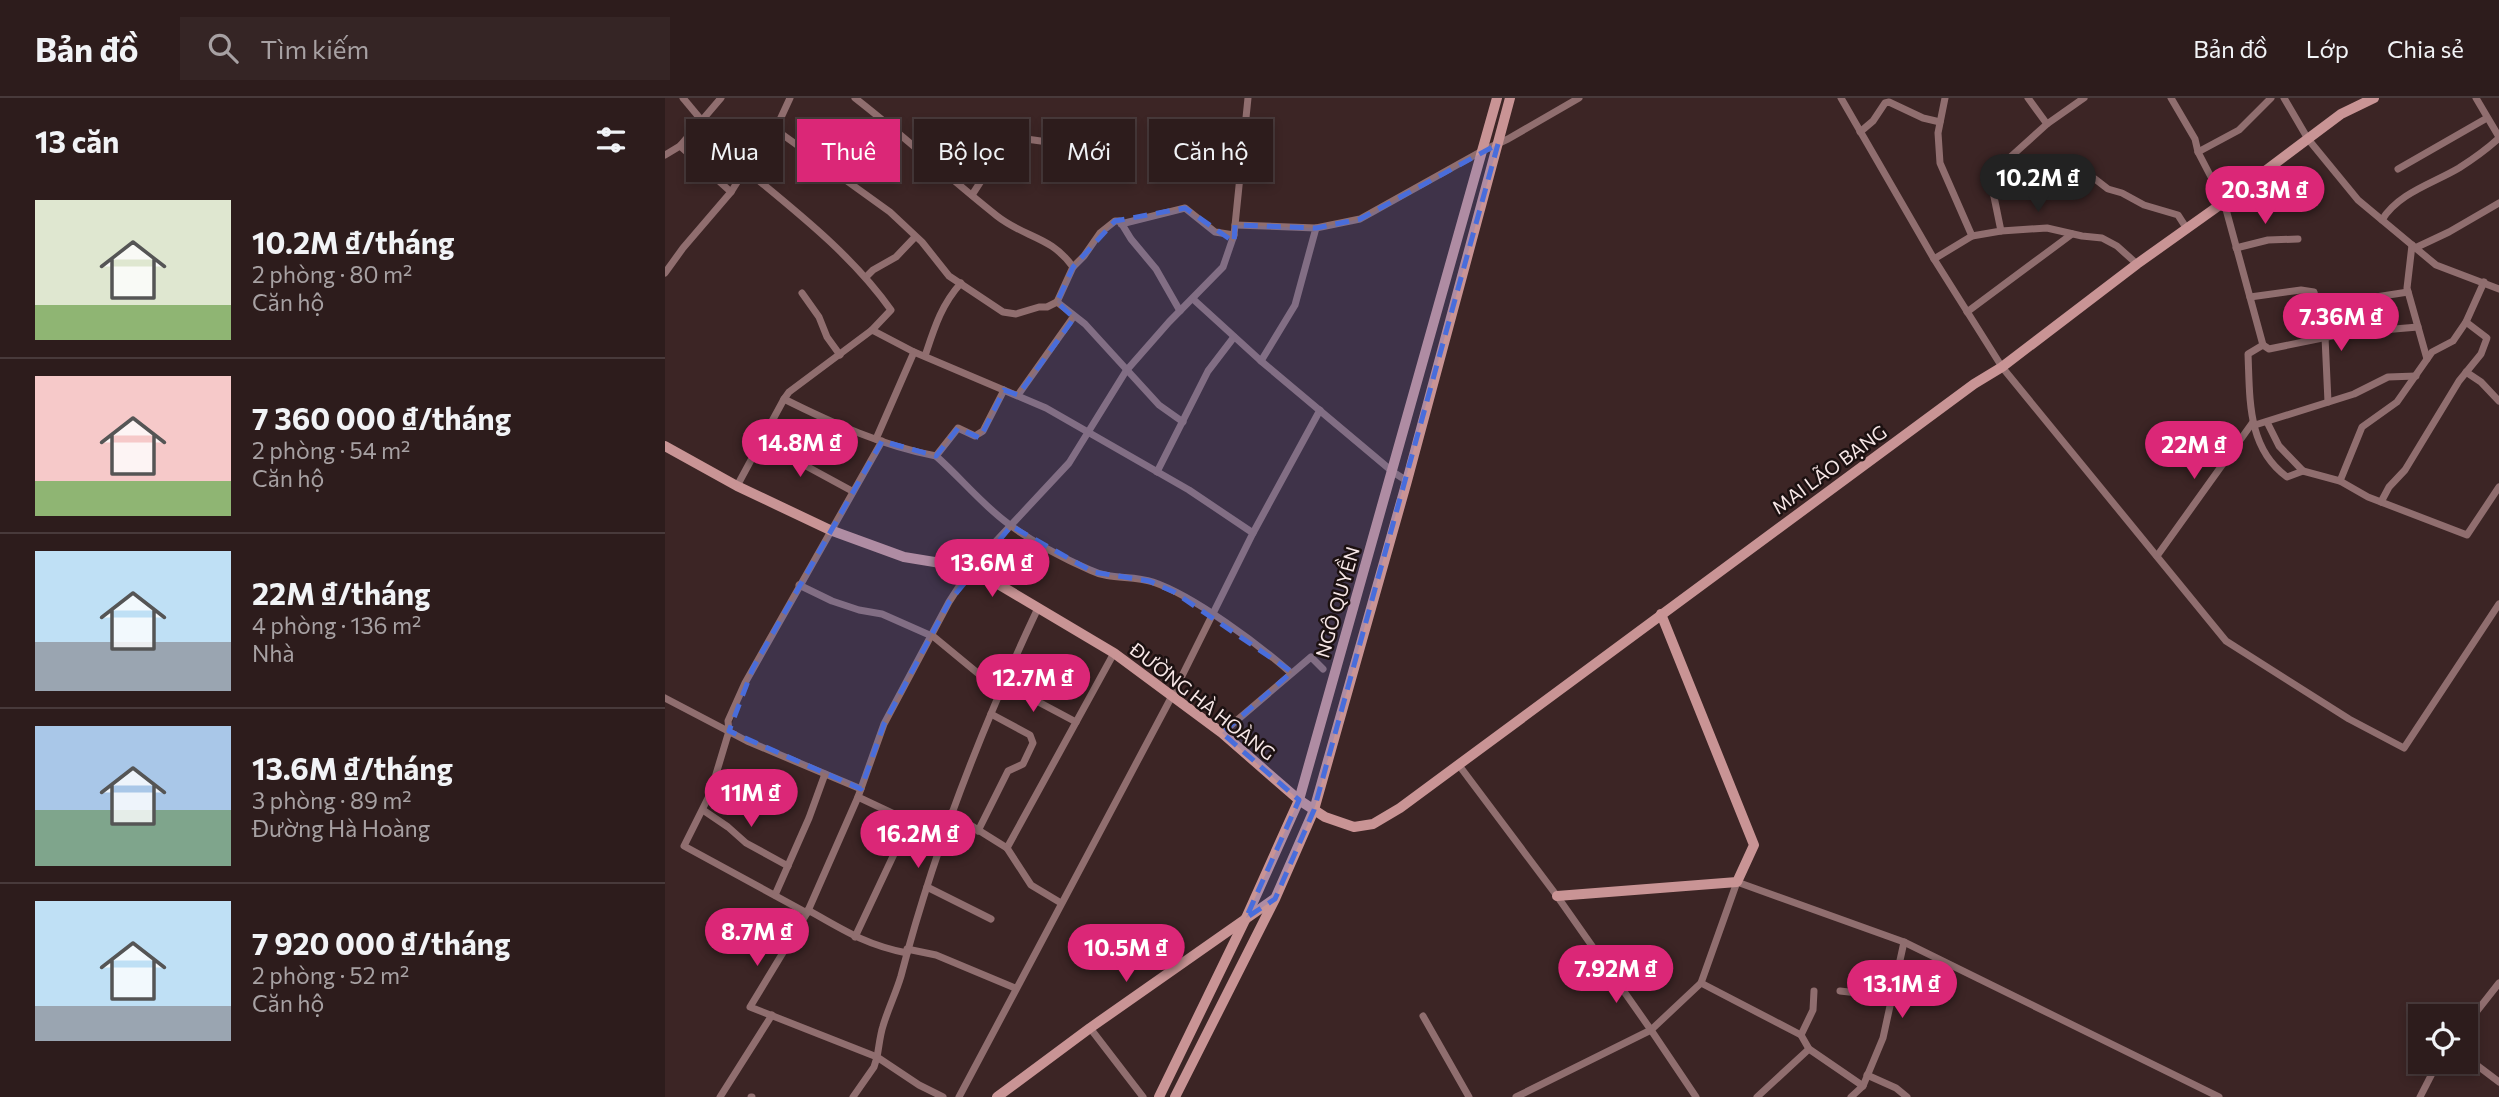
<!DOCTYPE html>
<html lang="vi">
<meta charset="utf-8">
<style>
:root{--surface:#2d1c1c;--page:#352525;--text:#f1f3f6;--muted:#a7a1a3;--line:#483a3b;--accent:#db2777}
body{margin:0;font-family:Commissioner,sans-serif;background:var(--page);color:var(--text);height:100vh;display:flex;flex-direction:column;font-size:26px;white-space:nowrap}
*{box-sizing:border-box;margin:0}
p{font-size:23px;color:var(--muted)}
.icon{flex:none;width:38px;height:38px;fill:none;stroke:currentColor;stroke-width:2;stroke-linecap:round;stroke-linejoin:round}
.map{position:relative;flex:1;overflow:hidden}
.sheet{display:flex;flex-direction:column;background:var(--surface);width:665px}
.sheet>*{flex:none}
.hud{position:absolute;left:21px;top:21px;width:665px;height:63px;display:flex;gap:14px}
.fabs{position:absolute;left:1743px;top:906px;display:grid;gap:14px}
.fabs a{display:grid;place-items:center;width:70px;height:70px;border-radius:0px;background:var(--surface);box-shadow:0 4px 10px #0003,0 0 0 2px var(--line);font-size:35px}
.price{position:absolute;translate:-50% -60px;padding:0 16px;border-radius:24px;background:var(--accent);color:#fff;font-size:23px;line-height:46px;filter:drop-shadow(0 2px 4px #0008)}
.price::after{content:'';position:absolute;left:50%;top:42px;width:21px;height:16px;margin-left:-10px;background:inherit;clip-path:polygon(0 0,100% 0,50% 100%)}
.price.active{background:#222;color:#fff}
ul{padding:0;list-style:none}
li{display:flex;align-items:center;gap:21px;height:175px;padding:0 35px}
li+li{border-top:2px solid var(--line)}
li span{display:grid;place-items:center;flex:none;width:196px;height:140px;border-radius:0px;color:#555}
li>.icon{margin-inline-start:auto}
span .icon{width:84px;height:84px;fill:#fffc;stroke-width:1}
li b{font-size:30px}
h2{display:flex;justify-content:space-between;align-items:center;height:84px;padding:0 35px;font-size:30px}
.pill{padding:0 24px;border-radius:0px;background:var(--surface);box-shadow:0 4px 10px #0003,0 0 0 2px var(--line);font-size:24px;line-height:63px}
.pill.active{background:var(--accent);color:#fff}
header{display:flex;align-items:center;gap:42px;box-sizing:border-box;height:98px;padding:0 35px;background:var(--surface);border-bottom:2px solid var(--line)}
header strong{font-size:33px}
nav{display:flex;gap:38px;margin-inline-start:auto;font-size:24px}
.search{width:490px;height:63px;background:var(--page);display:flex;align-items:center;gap:18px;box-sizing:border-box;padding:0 24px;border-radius:0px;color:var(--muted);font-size:26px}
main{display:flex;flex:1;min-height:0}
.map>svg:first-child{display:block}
</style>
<header>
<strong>Bản đồ</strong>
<div class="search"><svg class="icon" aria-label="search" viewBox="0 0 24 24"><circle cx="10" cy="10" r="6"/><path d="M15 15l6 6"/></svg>Tìm kiếm</div>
<nav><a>Bản đồ</a><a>Lớp</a><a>Chia sẻ</a></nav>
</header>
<main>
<section class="sheet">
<h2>13 căn<svg class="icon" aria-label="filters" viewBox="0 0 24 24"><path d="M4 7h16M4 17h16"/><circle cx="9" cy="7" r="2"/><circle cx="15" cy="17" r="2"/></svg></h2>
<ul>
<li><span style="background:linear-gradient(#dfe7d0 75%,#8fb573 0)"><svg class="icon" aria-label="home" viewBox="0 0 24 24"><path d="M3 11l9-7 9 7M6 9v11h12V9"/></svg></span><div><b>10.2M ₫/tháng</b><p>2 phòng · 80 m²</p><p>Căn hộ</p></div></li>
<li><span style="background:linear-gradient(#f6c9c9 75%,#8fb573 0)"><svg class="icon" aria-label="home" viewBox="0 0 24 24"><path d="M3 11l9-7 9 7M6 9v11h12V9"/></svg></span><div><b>7 360 000 ₫/tháng</b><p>2 phòng · 54 m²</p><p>Căn hộ</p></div></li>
<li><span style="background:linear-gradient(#bfe0f5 65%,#9aa5b1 0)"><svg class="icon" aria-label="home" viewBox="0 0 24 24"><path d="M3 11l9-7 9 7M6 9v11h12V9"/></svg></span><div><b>22M ₫/tháng</b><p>4 phòng · 136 m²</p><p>Nhà</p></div></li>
<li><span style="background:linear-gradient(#a9c7e8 60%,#7fa58c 0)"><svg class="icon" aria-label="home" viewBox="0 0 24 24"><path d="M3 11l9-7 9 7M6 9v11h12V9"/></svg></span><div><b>13.6M ₫/tháng</b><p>3 phòng · 89 m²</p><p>Đường Hà Hoàng</p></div></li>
<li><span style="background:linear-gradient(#bfe0f5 75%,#9aa5b1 0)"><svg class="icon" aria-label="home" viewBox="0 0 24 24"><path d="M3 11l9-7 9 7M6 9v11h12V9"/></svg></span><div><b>7 920 000 ₫/tháng</b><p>2 phòng · 52 m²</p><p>Căn hộ</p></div></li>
</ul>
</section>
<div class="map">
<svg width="1834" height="999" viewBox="0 0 1834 999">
<rect width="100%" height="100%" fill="#3c2525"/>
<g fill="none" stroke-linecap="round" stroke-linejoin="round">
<g stroke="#906e6f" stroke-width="7">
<path d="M 18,0 L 38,24"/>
<path d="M 190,0 C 239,38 284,80 332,118 C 360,140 386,138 408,169"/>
<path d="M 1176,0 L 1269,161 L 1337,269 L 1561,543 L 1684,621 L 1739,650 L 1834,506"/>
<path d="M 1280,0 L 1273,35 L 1275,65 L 1307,138"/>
<path d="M 1363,0 L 1382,26 L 1419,0"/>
<path d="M 1506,0 L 1530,41 L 1533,54 L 1559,104 L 1598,247 L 1583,256 C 1585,301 1582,350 1622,379 L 1638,373 L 1675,383 L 1703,399 L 1802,437 L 1834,389"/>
<path d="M 1619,0 L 1643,41 L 1693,102 L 1771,167 L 1834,191"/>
<path d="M 1811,0 L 1834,39"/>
<path d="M 107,29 L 225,114 L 257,144 L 284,178 L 338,214 L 351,216 L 374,209 L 382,209 L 392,204 L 420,226 L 494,307 L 518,324"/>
<path d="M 1195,34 L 1208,23 L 1220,5 L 1224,4 L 1258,20 L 1275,24"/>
<path d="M 15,48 L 66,94"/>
<path d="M 1533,54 L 1574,32 L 1606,0"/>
<path d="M 0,57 L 15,48 L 56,0"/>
<path d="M 1733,71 L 1822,20"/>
<path d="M 81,72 C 133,115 187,157 226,212 L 207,232"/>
<path d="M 1430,81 L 1443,91 L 1457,95 L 1479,107 L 1513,117 L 1522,131"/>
<path d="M 307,97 L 327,66 L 347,43 L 354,40 L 383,44 L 407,32 L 433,33"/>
<path d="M 1717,122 C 1733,95 1769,85 1794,70 C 1808,61 1822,51 1834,40"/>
<path d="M 456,126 L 520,110 L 550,134 L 569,137"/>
<path d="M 570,127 L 651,130 L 630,207 L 596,263"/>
<path d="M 651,130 L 695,121 L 817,53 L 843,41 L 914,0"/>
<path d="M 1336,133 L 1382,130 L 1417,138 L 1437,140 L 1452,148 L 1472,166"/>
<path d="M 1747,147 L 1742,190 L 1762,261"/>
<path d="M 1571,150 L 1603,142 L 1633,141"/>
<path d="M 1750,150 L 1784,134 L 1834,105"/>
<path d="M 1269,161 L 1307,138 L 1336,133 L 1326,84 L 1331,72 L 1382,26"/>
<path d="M 0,175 L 18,150 L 66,94 L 107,29 L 113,26 L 125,0"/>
<path d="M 201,179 L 208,172 L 231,159 L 250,139"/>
<path d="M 137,195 L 154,219 L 162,239 L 175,257"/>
<path d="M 1585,199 L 1636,192 L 1649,194 L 1660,239 L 1663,304"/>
<path d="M 528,201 L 596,263 L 728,374 L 742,383"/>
<path d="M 392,204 L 408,169 L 419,158 L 435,135 L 450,123 L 455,123 L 466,141 L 491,171 L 515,213"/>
<path d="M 1653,208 L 1743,194"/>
<path d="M 1302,214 L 1407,136"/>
<path d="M 1598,247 L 1604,251 L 1682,235 L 1753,229"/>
<path d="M 260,258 C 269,231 276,207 296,185"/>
<path d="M 1801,274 L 1816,284 L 1834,303"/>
<path d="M 353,297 L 409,218"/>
<path d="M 119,301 L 124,294 L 207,232 L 249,254"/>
<path d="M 1602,324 L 1614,348 L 1638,373"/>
<path d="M 1590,327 L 1689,296 L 1723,279 L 1751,278"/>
<path d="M 211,341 L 249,254 L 381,310 L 524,392 L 588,435 L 507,598 L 294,999"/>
<path d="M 97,344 L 187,393"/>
<path d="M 271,358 C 296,380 318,408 345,427 C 369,445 398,460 425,472 C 445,482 467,477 488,484 C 529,498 593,546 626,575"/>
<path d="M 492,374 L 543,273 L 569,239"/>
<path d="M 1675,383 L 1697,329 L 1732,304 L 1767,254 L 1788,243 L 1801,224 L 1819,184"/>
<path d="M 72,388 L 119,301 C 167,325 218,348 271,358 L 293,330 L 310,338 L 318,333 L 339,292"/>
<path d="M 1716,404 L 1724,389 L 1740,372 L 1794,283 L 1816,256 L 1822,240 L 1801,224"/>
<path d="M 588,435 L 655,312"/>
<path d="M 1492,458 L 1588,324"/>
<path d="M 134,487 L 167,503 L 194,512 L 217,516 L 269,539 L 315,577 L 336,590"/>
<path d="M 338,585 L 411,624"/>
<path d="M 0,600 L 82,643 L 196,691"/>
<path d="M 557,635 L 646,559 L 658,571"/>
<path d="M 793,666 L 892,798 L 986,932 L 1036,885 L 1136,937 L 1144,951 L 1198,988 L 1186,999"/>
<path d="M 38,712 L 63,729 L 81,745 L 123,768"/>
<path d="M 286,715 L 342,750 L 449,555"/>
<path d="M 313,733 L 343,673 L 358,666 L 368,645 L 365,637 L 326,616"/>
<path d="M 278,739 L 193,699 L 219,626 L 284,504 L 306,470 L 404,365 L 461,273 L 504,224 L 558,169 L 569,137 L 583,0"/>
<path d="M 342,750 L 366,787 L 396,805"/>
<path d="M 262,789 L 326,821"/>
<path d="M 110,797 L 144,720 L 160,676"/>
<path d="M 143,812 C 178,832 201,847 242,855"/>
<path d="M 142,815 L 19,748 L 45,696 L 64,633 L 63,623 L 80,585 L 217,343"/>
<path d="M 190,839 L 230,754 L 241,722"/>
<path d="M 242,851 L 271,857 L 350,890"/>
<path d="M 1036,885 L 1072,784 L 1239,844 L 1554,999"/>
<path d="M 1175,893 L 1228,899"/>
<path d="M 758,918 L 804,999"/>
<path d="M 1801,927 L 1834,885"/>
<path d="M 425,930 L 478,999"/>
<path d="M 1136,937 L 1148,912 L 1149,893"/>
<path d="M 1801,959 L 1834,984"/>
<path d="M 1202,977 L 1231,990 L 1242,999"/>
<path d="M 1198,988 L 1218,940 L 1239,844"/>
<path d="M 55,999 L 107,917"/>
<path d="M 86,999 L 87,999"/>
<path d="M 188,999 L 209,969 L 212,959 L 85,909 L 142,815 L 193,699"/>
<path d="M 278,999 L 254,987 L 212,959 C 214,949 215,937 218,928 C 223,911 231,895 236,878 C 269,751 317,629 373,510"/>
<path d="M 851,999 L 986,932 L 1031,999"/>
<path d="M 1092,999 L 1144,951"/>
<path d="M 1755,999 L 1773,964"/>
</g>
<g stroke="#c99495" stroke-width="10">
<path d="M 0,348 L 72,388 L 165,432 L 239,459 L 306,470 L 449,555 L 557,635 L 634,702 L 660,719 L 689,729 L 708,726 L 735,710 L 1309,286 L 1337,269 L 1472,166 L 1559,104 L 1676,16 L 1709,0"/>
<path d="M 892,798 L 1072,784 L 1089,747 L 996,516"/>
<path d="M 332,999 L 425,930 L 609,801"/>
<path d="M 494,999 L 581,820 L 634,702 L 832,0"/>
<path d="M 510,999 L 610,801 L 649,712 L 742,383 L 845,0"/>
</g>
</g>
<path fill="#496ddb" fill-opacity="0.2" stroke="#496ddb" stroke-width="5" stroke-dasharray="14 9" stroke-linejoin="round" d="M 833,46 L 649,712 L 610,801 L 581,820 L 634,702 L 557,635 L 627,574 L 509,494 L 484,483 L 428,474 L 346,428 L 284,504 L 219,626 L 196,691 L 64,633 L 88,570 L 217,343 L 271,358 L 293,330 L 315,340 L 339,292 L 353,297 L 409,220 L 392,204 L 408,169 L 450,123 L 520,110 L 569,144 L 570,127 L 651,130 L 695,121 Z"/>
<g text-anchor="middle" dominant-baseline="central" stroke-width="5" stroke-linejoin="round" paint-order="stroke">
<g font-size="19" fill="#f7e7e7" stroke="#1c1111">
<text transform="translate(1164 371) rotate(-36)">MAI LÃO BẠNG</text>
<text transform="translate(672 504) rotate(-74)">NGÔ QUYỀN</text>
<text transform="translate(538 603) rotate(38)">ĐƯỜNG HÀ HOÀNG</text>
</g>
</g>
</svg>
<div class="fabs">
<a><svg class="icon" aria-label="locate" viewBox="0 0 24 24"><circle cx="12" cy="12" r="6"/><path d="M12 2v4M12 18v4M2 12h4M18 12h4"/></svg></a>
</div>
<b class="price active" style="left:1373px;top:116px">10.2M ₫</b>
<b class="price" style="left:1600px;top:128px">20.3M ₫</b>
<b class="price" style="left:1676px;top:255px">7.36M ₫</b>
<b class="price" style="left:135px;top:381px">14.8M ₫</b>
<b class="price" style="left:1529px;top:383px">22M ₫</b>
<b class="price" style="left:327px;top:501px">13.6M ₫</b>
<b class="price" style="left:368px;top:616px">12.7M ₫</b>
<b class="price" style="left:86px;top:731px">11M ₫</b>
<b class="price" style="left:253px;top:772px">16.2M ₫</b>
<b class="price" style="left:92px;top:870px">8.7M ₫</b>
<b class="price" style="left:461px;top:886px">10.5M ₫</b>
<b class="price" style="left:951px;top:907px">7.92M ₫</b>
<b class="price" style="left:1237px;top:922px">13.1M ₫</b>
<div class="hud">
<a class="pill">Mua</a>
<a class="pill active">Thuê</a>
<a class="pill">Bộ lọc</a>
<a class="pill">Mới</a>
<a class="pill">Căn hộ</a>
</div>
</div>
</main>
